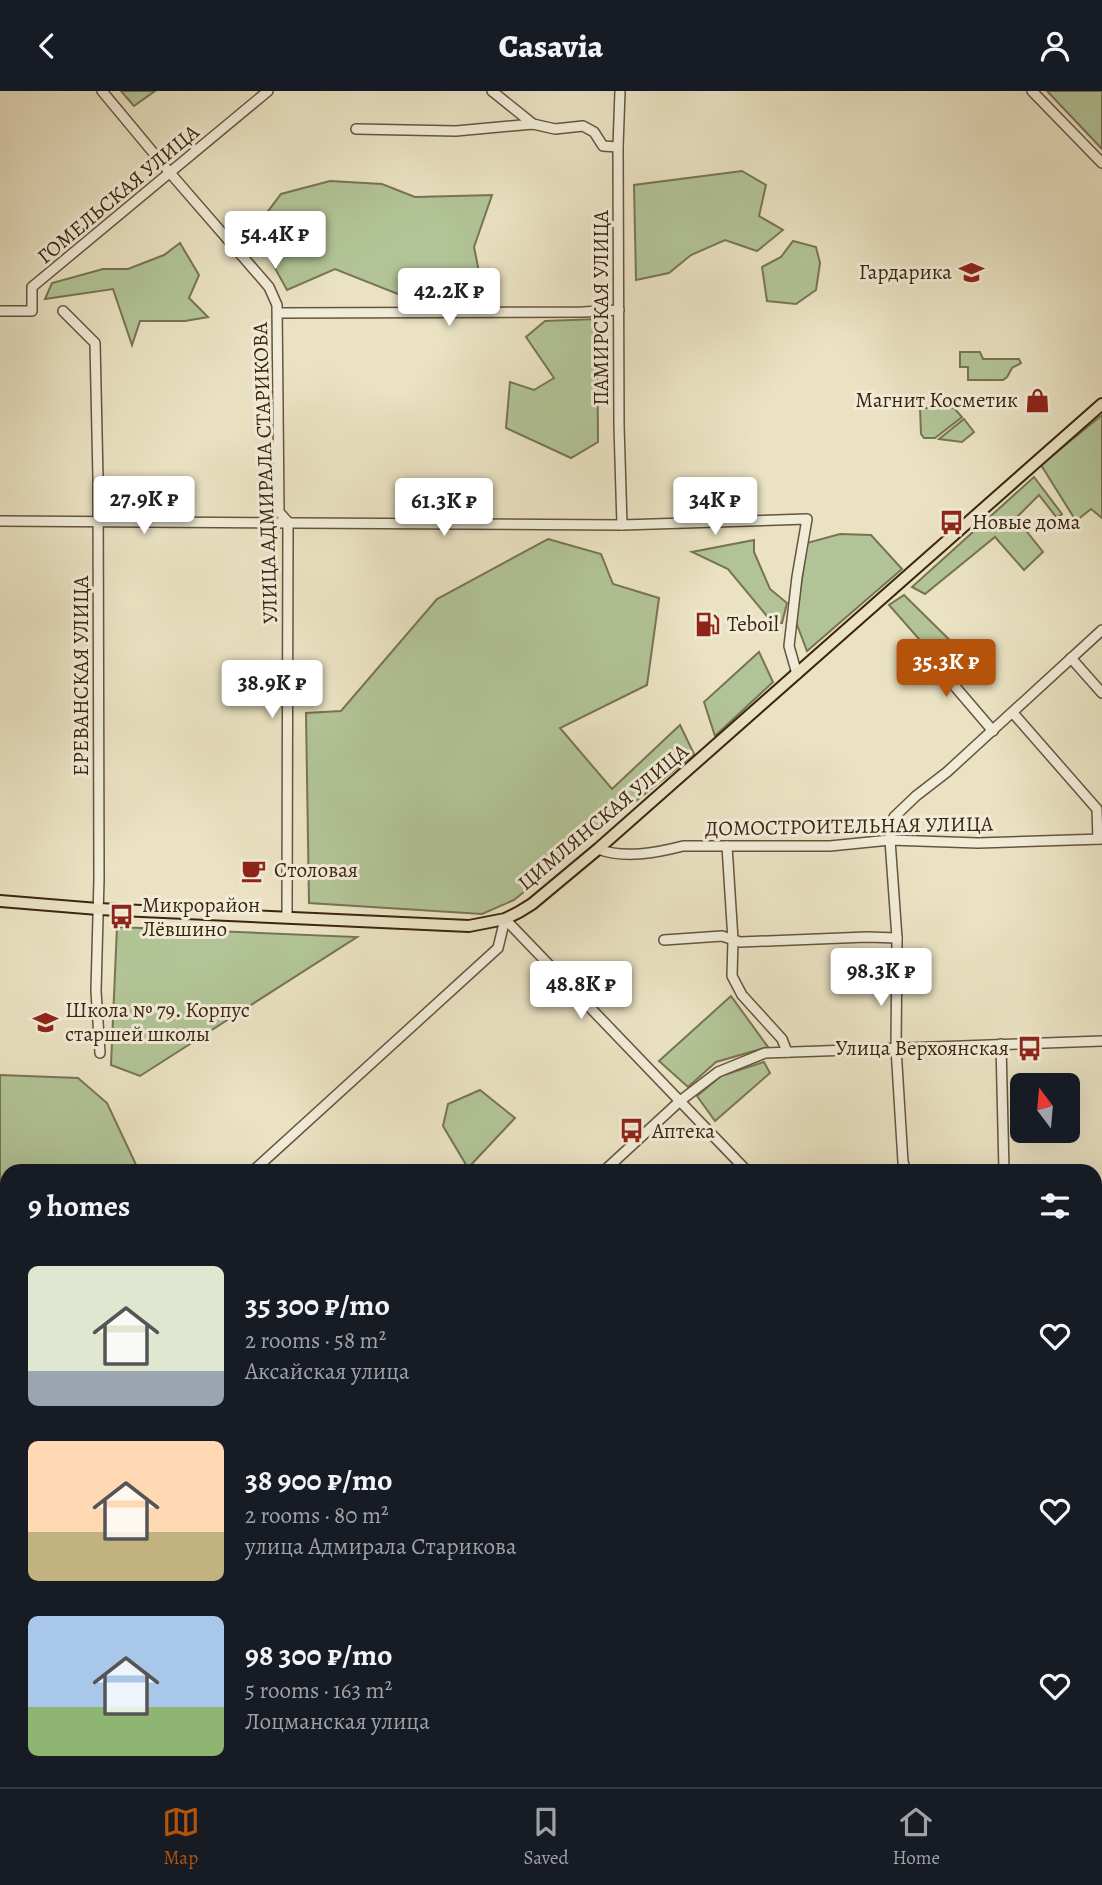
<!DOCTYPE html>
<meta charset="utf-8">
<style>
:root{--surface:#171b24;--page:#20242c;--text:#f1f3f6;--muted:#9ea1a6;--line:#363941;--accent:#b45309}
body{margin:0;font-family:Alegreya,serif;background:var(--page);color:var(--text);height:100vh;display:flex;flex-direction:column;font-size:26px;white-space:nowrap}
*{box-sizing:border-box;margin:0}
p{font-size:23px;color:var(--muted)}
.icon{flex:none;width:38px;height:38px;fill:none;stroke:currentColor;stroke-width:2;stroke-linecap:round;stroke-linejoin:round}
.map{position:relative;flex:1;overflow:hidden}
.side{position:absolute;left:0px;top:1073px;width:1102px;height:625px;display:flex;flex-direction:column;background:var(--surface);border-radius:21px 21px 0 0;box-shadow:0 7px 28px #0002}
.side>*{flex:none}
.needle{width:46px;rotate:344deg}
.tools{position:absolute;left:1010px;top:982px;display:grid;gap:14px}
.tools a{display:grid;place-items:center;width:70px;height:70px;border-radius:10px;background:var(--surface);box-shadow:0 7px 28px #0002;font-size:35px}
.price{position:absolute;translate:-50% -60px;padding:0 16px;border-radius:7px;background:#fff;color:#222;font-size:23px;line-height:46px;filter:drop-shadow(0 2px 4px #0008)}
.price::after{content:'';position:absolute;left:50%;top:42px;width:21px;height:16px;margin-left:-10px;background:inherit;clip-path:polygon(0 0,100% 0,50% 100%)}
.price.on{background:var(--accent);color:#fff}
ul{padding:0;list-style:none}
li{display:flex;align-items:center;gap:21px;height:175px;padding:0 28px}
li span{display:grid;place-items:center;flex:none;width:196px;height:140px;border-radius:10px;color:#555}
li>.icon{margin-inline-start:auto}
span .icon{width:84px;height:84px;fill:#fffc;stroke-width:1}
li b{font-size:30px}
h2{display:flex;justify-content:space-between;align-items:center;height:84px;padding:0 28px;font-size:30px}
header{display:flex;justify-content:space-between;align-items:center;height:91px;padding:0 28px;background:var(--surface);font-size:32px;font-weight:800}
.tab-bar{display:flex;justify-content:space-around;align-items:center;height:98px;border-top:2px solid var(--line);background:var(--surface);font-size:19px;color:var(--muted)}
.tab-bar a{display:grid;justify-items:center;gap:4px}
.tab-bar .on{color:var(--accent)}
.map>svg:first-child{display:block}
</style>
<header><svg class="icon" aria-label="back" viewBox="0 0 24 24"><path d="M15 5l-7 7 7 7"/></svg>Casavia<svg class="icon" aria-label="person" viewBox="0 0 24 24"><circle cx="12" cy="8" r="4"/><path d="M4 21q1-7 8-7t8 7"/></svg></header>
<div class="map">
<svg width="1102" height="1696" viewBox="0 0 1102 1696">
<rect width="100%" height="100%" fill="#eae2c3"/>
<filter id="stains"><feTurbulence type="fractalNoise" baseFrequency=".00286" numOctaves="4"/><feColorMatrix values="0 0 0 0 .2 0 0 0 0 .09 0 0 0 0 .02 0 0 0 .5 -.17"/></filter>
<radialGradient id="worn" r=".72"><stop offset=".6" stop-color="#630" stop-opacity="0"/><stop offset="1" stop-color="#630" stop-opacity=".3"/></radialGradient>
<g fill="#b2c497" stroke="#777454" stroke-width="2">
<path d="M 121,0 L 155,0 L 134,15 Z"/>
<path d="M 1047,0 L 1102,0 L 1102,58 Z"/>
<path d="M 742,80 L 766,94 L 759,125 L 783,139 L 757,160 L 725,149 L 691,164 L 669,182 L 636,189 L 634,94 Z"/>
<path d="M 330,90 L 382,93 L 415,106 L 492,104 L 474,156 L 485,211 L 413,209 L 335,178 L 287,199 L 254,139 L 281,103 Z"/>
<path d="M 793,150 L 816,156 L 820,172 L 816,199 L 796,213 L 767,210 L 762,176 L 781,166 Z"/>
<path d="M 180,152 L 199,184 L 189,207 L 208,226 L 185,230 L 140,230 L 132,254 L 113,198 L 45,208 L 52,192 L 103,178 L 128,178 L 164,164 Z"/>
<path d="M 597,228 L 598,351 L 571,367 L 506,337 L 510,291 L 534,299 L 554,287 L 526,246 L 545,230 Z"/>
<path d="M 960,261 L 980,261 L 983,268 L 1019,268 L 1021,272 L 1012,277 L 1007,286 L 1003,289 L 968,289 L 968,276 L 960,276 Z"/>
<path d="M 920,317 L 954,317 L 962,326 L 935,347 L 924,347 L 921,343 Z"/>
<path d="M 1102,324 L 1102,427 L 1091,418 L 1076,430 L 1041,374 Z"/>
<path d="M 964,328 L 974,341 L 962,351 L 939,348 Z"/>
<path d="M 1034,386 L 1062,423 L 1057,427 L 1039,404 L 1016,427 L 1043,461 L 1024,479 L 995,446 L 925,503 L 912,496 Z"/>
<path d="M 840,443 L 871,444 L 902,478 L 807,560 L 796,531 L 807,452 Z"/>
<path d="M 548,448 L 601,463 L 613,493 L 659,507 L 647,594 L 560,637 L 612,698 L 680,634 L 694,663 L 514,809 L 482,823 L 309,812 L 306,622 L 341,620 L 437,508 Z"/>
<path d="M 754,449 L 754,461 L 770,498 L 787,512 L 782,532 L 771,530 L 728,478 L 692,461 Z"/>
<path d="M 904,504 L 975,574 L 956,590 L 889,514 Z"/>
<path d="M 759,561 L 773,591 L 715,645 L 704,611 Z"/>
<path d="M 117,836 L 357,846 L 140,985 L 111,974 Z"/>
<path d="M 731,905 L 768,956 L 716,971 L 688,996 L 659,970 Z"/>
<path d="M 764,971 L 770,982 L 715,1030 L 697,1005 L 721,985 Z"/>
<path d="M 0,984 L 78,987 L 107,1012 L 139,1080 L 7,1080 L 7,1291 L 0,1297 Z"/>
<path d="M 480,999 L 515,1027 L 468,1077 L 443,1035 L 448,1013 Z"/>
<path d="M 0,1575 L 7,1575 L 7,1690 L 274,1690 L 274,1696 L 0,1696 Z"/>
<path d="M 304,1691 L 304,1690 L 410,1691 L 368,1696 L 305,1696 Z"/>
</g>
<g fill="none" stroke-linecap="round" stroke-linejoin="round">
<defs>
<g id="minor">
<path d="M 102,0 L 171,83 L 269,196 L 277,214 L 279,421 L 288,431 L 287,826"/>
<path d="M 492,0 L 533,33"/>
<path d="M 620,0 L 618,56 L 619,335 L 622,434"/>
<path d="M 1032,0 L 1102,72"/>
<path d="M 356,38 L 456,40 L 533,33 L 555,38 L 583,35 L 594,41 L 603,55 L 618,56"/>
<path d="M 0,220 L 32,220 L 32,196 L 268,0"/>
<path d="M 63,220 L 95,252 L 98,388 L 99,788 L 96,900 L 100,962"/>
<path d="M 278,222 L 583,221 L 619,219"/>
<path d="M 0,430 L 622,434 L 807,428 L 797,486 L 789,555 L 797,583"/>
<path d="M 922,557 L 993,640"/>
<path d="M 1071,567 L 1102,602"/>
<path d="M 1013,622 L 1097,718 L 1098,748"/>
<path d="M 727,755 L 733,849 L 732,885 L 742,904 L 782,948 L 787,961"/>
<path d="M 598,758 C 624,768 656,762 683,755 L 830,755 L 890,749 L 978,752 L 1102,748"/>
<path d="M 505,828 L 747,1080"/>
<path d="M 664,849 L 722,845 L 740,851 L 867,846 L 897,847"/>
<path d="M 1001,953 L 1004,1080"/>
<path d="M 253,1080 L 498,857 L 505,828"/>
<path d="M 604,1080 L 680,1010 L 718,981 L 765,962 L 1102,950"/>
<path d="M 906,1080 L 903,1071 L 896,957 L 897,847 L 890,749 L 894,726 L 916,705 L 947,681 L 1102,539"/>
<path d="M 1096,1131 L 1102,1126"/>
<path d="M 0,1161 L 7,1159"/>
<path d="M 0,1301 L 7,1295"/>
<path d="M 1096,1332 L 1102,1336"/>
<path d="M 0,1413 L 7,1413"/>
<path d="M 1096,1424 L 1102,1419"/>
<path d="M 0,1520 L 7,1520"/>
<path d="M 276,1690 L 276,1696"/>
<path d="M 896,1696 L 899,1690"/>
</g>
<path id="major" d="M 0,810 L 98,818 L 469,835 L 505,828 L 519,821 L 532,813 L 598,758 L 1102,313"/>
</defs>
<use href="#minor" stroke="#68543d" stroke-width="12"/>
<use href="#major" stroke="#3c2510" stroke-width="14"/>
<use href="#minor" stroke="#f1ecd8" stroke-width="9"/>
<use href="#major" stroke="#eae2c3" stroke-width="10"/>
</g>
<defs>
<symbol id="school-bare" viewBox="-9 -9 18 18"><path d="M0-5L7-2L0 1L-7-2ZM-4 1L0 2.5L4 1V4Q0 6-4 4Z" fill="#8f2418" stroke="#f1ecd8" stroke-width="2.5" paint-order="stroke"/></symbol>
<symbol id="shop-bare" viewBox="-9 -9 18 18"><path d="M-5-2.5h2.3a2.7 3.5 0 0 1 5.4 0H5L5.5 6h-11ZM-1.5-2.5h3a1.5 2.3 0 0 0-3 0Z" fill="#8f2418" stroke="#f1ecd8" stroke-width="2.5" paint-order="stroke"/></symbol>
<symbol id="bus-bare" viewBox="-9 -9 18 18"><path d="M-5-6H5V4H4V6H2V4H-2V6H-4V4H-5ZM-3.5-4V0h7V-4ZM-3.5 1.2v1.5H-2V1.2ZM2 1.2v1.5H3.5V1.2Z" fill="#8f2418" stroke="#f1ecd8" stroke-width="2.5" paint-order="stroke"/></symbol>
<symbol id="fuel-bare" viewBox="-9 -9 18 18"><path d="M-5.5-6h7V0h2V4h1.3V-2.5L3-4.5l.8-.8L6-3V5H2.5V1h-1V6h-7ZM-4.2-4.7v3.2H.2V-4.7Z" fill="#8f2418" stroke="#f1ecd8" stroke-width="2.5" paint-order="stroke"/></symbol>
<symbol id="cafe-bare" viewBox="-9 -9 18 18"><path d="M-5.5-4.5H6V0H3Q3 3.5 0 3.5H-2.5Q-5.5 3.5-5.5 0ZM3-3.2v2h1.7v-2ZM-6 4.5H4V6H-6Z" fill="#8f2418" stroke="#f1ecd8" stroke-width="2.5" paint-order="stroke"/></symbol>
</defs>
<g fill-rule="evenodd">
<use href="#school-bare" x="954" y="164" width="35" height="35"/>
<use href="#shop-bare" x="1020" y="292" width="35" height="35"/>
<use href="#bus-bare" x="934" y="414" width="35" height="35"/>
<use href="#fuel-bare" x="690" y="516" width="35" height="35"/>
<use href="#cafe-bare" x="236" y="762" width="35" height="35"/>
<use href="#bus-bare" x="104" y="808" width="35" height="35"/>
<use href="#school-bare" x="28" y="914" width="35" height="35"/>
<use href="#bus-bare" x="1012" y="940" width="35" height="35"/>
<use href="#bus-bare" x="614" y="1022" width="35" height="35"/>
</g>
<g text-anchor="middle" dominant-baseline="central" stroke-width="6" stroke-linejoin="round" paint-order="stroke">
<g font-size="21" fill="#3c2510" stroke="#f1ecd8">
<text transform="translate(118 103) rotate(-40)">ГОМЕЛЬСКАЯ УЛИЦА</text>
<text transform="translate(601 217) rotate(-90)">ПАМИРСКАЯ УЛИЦА</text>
<text transform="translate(265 382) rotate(-92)">УЛИЦА АДМИРАЛА СТАРИКОВА</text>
<text transform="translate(81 585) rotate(-90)">ЕРЕВАНСКАЯ УЛИЦА</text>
<text transform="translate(603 726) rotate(-40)">ЦИМЛЯНСКАЯ УЛИЦА</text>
<text transform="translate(849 735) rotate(-1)">ДОМОСТРОИТЕЛЬНАЯ УЛИЦА</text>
</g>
<g font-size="21" fill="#3c2510" stroke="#f1ecd8" text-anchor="start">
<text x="952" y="181" text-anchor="end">Гардарика</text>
<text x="1018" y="309" text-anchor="end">Магнит Косметик</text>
<text x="972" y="431">Новые дома</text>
<text x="727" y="533">Teboil</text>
<text x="274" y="779">Столовая</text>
<text x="142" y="814">Микрорайон<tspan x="142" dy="24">Лёвшино</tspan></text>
<text x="65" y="919">Школа № 79. Корпус<tspan x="65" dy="24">старшей школы</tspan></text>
<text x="1009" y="957" text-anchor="end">Улица Верхоянская</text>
<text x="652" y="1040">Аптека</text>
</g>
</g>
<rect width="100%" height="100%" filter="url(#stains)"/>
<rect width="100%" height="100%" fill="url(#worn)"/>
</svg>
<div class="tools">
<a><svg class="needle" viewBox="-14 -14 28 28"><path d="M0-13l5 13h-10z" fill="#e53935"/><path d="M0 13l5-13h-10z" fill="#9ea1a6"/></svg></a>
</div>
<b class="price" style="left:275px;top:180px">54.4K ₽</b>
<b class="price" style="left:449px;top:237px">42.2K ₽</b>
<b class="price" style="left:144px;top:445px">27.9K ₽</b>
<b class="price" style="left:715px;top:446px">34K ₽</b>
<b class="price" style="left:444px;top:447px">61.3K ₽</b>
<b class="price on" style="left:946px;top:608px">35.3K ₽</b>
<b class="price" style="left:272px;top:629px">38.9K ₽</b>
<b class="price" style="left:881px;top:917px">98.3K ₽</b>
<b class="price" style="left:581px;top:930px">48.8K ₽</b>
<section class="side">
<h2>9 homes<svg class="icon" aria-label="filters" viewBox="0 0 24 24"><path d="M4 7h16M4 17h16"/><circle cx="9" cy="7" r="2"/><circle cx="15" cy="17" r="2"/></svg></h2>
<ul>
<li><span style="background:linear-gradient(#dfe7d0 75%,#9aa5b1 0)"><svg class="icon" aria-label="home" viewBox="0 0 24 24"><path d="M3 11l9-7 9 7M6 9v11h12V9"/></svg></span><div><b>35 300 ₽/mo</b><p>2 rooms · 58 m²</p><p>Аксайская улица</p></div><svg class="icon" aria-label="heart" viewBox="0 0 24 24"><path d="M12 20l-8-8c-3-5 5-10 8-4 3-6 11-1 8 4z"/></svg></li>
<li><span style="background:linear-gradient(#ffd9b3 65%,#c2b280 0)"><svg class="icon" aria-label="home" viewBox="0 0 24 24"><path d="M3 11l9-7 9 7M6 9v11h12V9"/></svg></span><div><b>38 900 ₽/mo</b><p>2 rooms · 80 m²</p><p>улица Адмирала Старикова</p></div><svg class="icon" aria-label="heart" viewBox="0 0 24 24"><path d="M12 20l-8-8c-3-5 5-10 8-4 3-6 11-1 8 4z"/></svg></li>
<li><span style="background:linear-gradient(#a9c7e8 65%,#8fb573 0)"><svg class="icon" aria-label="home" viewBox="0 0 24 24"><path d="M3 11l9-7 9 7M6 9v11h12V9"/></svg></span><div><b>98 300 ₽/mo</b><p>5 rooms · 163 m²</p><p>Лоцманская улица</p></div><svg class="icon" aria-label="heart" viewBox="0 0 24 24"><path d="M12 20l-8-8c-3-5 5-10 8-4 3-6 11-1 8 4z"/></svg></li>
</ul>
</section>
</div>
<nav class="tab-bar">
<a class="on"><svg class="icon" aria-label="map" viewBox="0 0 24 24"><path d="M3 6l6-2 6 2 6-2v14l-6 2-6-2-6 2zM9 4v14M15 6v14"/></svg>Map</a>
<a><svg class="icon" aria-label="saved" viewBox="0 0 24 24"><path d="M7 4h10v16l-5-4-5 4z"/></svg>Saved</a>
<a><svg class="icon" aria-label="home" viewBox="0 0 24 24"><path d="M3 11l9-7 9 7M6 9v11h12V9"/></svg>Home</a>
</nav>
